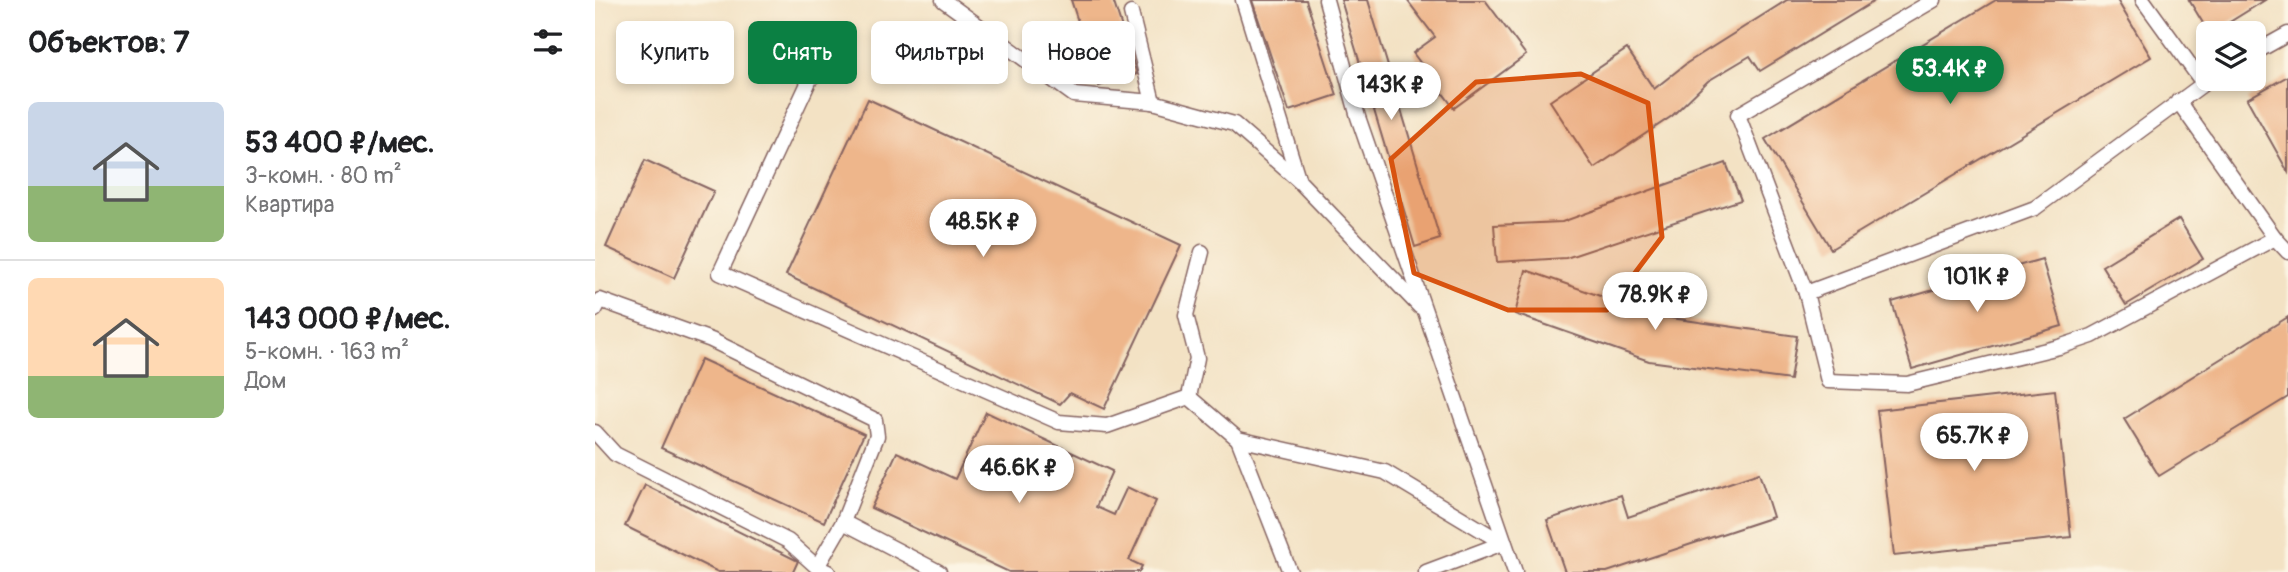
<!DOCTYPE html>
<html lang="ru">
<meta charset="utf-8">
<style>
:root{--surface:#fff;--page:#f6f6f6;--text:#202124;--muted:#757577;--line:#e0e0e0;--accent:#0b8043}
body{margin:0;font-family:Pangolin,sans-serif;background:var(--page);color:var(--text);height:100vh;display:flex;flex-direction:column;font-size:26px;white-space:nowrap}
*{box-sizing:border-box;margin:0}
p{font-size:23px;color:var(--muted)}
.icon{flex:none;width:38px;height:38px;fill:none;stroke:currentColor;stroke-width:2;stroke-linecap:round;stroke-linejoin:round}
.map{position:relative;flex:1;overflow:hidden}
.sheet{display:flex;flex-direction:column;background:var(--surface);width:595px}
.sheet>*{flex:none}
.guide{position:absolute;left:21px;top:21px;width:665px;height:63px;display:flex;gap:14px}
.buttons{position:absolute;left:1601px;top:21px;display:grid;gap:14px}
.buttons a{display:grid;place-items:center;width:70px;height:70px;border-radius:10px;background:var(--surface);box-shadow:0 4px 10px #0003;font-size:35px}
.price{position:absolute;translate:-50% -60px;padding:0 16px;border-radius:24px;background:#fff;color:#222;font-size:23px;line-height:46px;filter:drop-shadow(0 2px 4px #0008)}
.price::after{content:'';position:absolute;left:50%;top:42px;width:21px;height:16px;margin-left:-10px;background:inherit;clip-path:polygon(0 0,100% 0,50% 100%)}
.price.current{background:var(--accent);color:#fff}
ul{padding:0;list-style:none}
li{display:flex;align-items:center;gap:21px;height:175px;padding:0 28px}
li+li{border-top:2px solid var(--line)}
li span{display:grid;place-items:center;flex:none;width:196px;height:140px;border-radius:10px;color:#555}
li>.icon{margin-inline-start:auto}
span .icon{width:84px;height:84px;fill:#fffc;stroke-width:1}
li b{font-size:30px}
h2{display:flex;justify-content:space-between;align-items:center;height:84px;padding:0 28px;font-size:30px}
.pill{padding:0 24px;border-radius:10px;background:var(--surface);box-shadow:0 4px 10px #0003;font-size:24px;line-height:63px}
.pill.current{background:var(--accent);color:#fff}
main{display:flex;flex:1;min-height:0}
.map>svg:first-child{display:block}
</style>
<main>
<section class="sheet">
<h2>Объектов: 7<svg class="icon" aria-label="filters" viewBox="0 0 24 24"><path d="M4 7h16M4 17h16"/><circle cx="9" cy="7" r="2"/><circle cx="15" cy="17" r="2"/></svg></h2>
<ul>
<li><span style="background:linear-gradient(#c9d6e8 60%,#8fb573 0)"><svg class="icon" aria-label="home" viewBox="0 0 24 24"><path d="M3 11l9-7 9 7M6 9v11h12V9"/></svg></span><div><b>53 400 ₽/мес.</b><p>3-комн. · 80 m²</p><p>Квартира</p></div></li>
<li><span style="background:linear-gradient(#ffd9b3 70%,#8fb573 0)"><svg class="icon" aria-label="home" viewBox="0 0 24 24"><path d="M3 11l9-7 9 7M6 9v11h12V9"/></svg></span><div><b>143 000 ₽/мес.</b><p>5-комн. · 163 m²</p><p>Дом</p></div></li>
</ul>
</section>
<div class="map">
<svg width="1693" height="572" viewBox="0 0 1693 572">
<rect width="100%" height="100%" fill="#fcf5e5"/>
<filter id="ink" filterUnits="userSpaceOnUse"><feTurbulence type="fractalNoise" baseFrequency=".0143" numOctaves="2"/><feDisplacementMap in="SourceGraphic" scale="14" xChannelSelector="R" yChannelSelector="G"/><feConvolveMatrix kernelMatrix="1 2 1 2 8 2 1 2 1" color-interpolation-filters="sRGB"/></filter>
<filter id="wash" filterUnits="userSpaceOnUse"><feTurbulence type="fractalNoise" baseFrequency=".00686" numOctaves="4" result="noise"/><feDisplacementMap in="SourceGraphic" scale="28" xChannelSelector="R" yChannelSelector="G"/><feGaussianBlur stdDeviation="1.57" result="paint"/><feColorMatrix in="noise" values="0 0 0 0 0 0 0 0 0 0 0 0 0 0 0 0 0 1.4 0 .05"/><feComposite in="paint" operator="in"/></filter>
<g filter="url(#wash)">
<rect width="100%" height="100%" fill="#f3e2c4"/>
<g id="blocks">
<g fill="#eeb68b">
<path d="M 476,0 L 518,0 L 542,74 L 504,86 Z"/>
<path d="M 657,0 L 711,0 L 742,95 L 694,111 Z"/>
<path d="M 746,0 L 773,0 L 845,239 L 820,247 Z"/>
<path d="M 812,0 L 890,0 L 931,55 L 859,108 L 818,53 L 840,37 Z"/>
<path d="M 1192,0 L 1281,0 L 1165,71 L 1155,56 L 1113,81 L 1077,116 L 999,168 L 955,101 L 1032,49 L 1059,89 L 1092,63 Z"/>
<path d="M 1401,0 L 1522,0 L 1556,57 L 1236,249 L 1170,139 Z"/>
<path d="M 1594,0 L 1670,0 L 1617,33 L 1614,33 Z"/>
<path d="M 1693,76 L 1693,172 L 1652,99 Z"/>
<path d="M 273,99 L 586,245 L 509,409 L 475,393 L 465,404 L 191,275 Z"/>
<path d="M 50,160 L 119,191 L 79,278 L 11,247 Z"/>
<path d="M 1131,163 L 1146,200 L 971,258 L 902,262 L 899,225 L 967,222 Z"/>
<path d="M 1584,219 L 1608,259 L 1531,305 L 1507,266 Z"/>
<path d="M 1447,259 L 1467,326 L 1317,369 L 1297,302 Z"/>
<path d="M 931,270 L 1062,316 L 1202,336 L 1195,380 L 1054,361 L 920,314 Z"/>
<path d="M 1693,317 L 1693,397 L 1564,476 L 1529,419 Z"/>
<path d="M 106,359 L 269,434 L 229,522 L 66,448 Z"/>
<path d="M 1460,390 L 1476,537 L 1299,556 L 1282,410 Z"/>
<path d="M 391,412 L 517,471 L 501,507 L 519,515 L 532,487 L 561,501 L 534,560 L 547,566 L 544,572 L 414,572 L 276,508 L 302,452 L 360,479 Z"/>
<path d="M 1164,473 L 1178,517 L 1012,572 L 970,572 L 952,520 L 1026,495 L 1033,517 Z"/>
<path d="M 50,485 L 203,561 L 198,572 L 123,572 L 30,526 Z"/>
</g>
</g>
</g>
<g filter="url(#ink)">
<use href="#blocks" fill-opacity="0" stroke="#856361" stroke-width="2"/>
<g fill="none" stroke-linecap="round" stroke-linejoin="round">
<defs>
<g id="service">
<path d="M 348,0 L 479,95 L 558,102 L 639,124 L 704,181"/>
<path d="M 648,0 L 704,181 L 825,307"/>
<path d="M 731,0 L 763,117 L 920,572"/>
<path d="M 1548,0 L 1608,83"/>
<path d="M 536,13 L 558,102"/>
<path d="M 1659,53 L 1693,34"/>
<path d="M 240,64 L 216,77 L 125,273 L 464,422 L 512,426 L 594,397 L 643,439"/>
<path d="M 1583,101 L 1680,238 L 1497,336 L 1464,347 L 1312,384 L 1233,381 L 1211,293 L 1440,208 L 1615,79"/>
<path d="M 1680,238 L 1693,252"/>
<path d="M 1211,293 L 1143,115 L 1339,0"/>
<path d="M 0,310 L 5,300 L 116,340 L 280,420 L 282,436 L 248,522 L 222,567"/>
<path d="M 594,397 L 602,358 L 591,315 L 607,252"/>
<path d="M 0,432 L 20,454 L 193,541 L 222,567 L 233,572"/>
<path d="M 248,522 L 344,572"/>
<path d="M 695,572 L 643,439 L 790,472 L 908,543"/>
<path d="M 831,572 L 908,543"/>
</g>
</defs>
<use href="#service" stroke="#856361" stroke-width="17"/>
<use href="#service" stroke="#fff" stroke-width="14"/>
</g>
</g>
<path fill="#d8530f" fill-opacity="0.2" stroke="#d8530f" stroke-width="5" stroke-linejoin="round" d="M 986,74 L 1053,103 L 1067,237 L 1012,310 L 913,310 L 819,273 L 796,159 L 881,82 Z"/>
</svg>
<div class="buttons">
<a><svg class="icon" aria-label="layers" viewBox="0 0 24 24"><path d="M12 4l9 5-9 5-9-5zM3 14l9 5 9-5"/></svg></a>
</div>
<b class="price current" style="left:1355px;top:106px">53.4K ₽</b>
<b class="price" style="left:796px;top:122px">143K ₽</b>
<b class="price" style="left:388px;top:259px">48.5K ₽</b>
<b class="price" style="left:1382px;top:314px">101K ₽</b>
<b class="price" style="left:1060px;top:332px">78.9K ₽</b>
<b class="price" style="left:1379px;top:473px">65.7K ₽</b>
<b class="price" style="left:424px;top:505px">46.6K ₽</b>
<div class="guide">
<a class="pill">Купить</a>
<a class="pill current">Снять</a>
<a class="pill">Фильтры</a>
<a class="pill">Новое</a>
</div>
</div>
</main>
